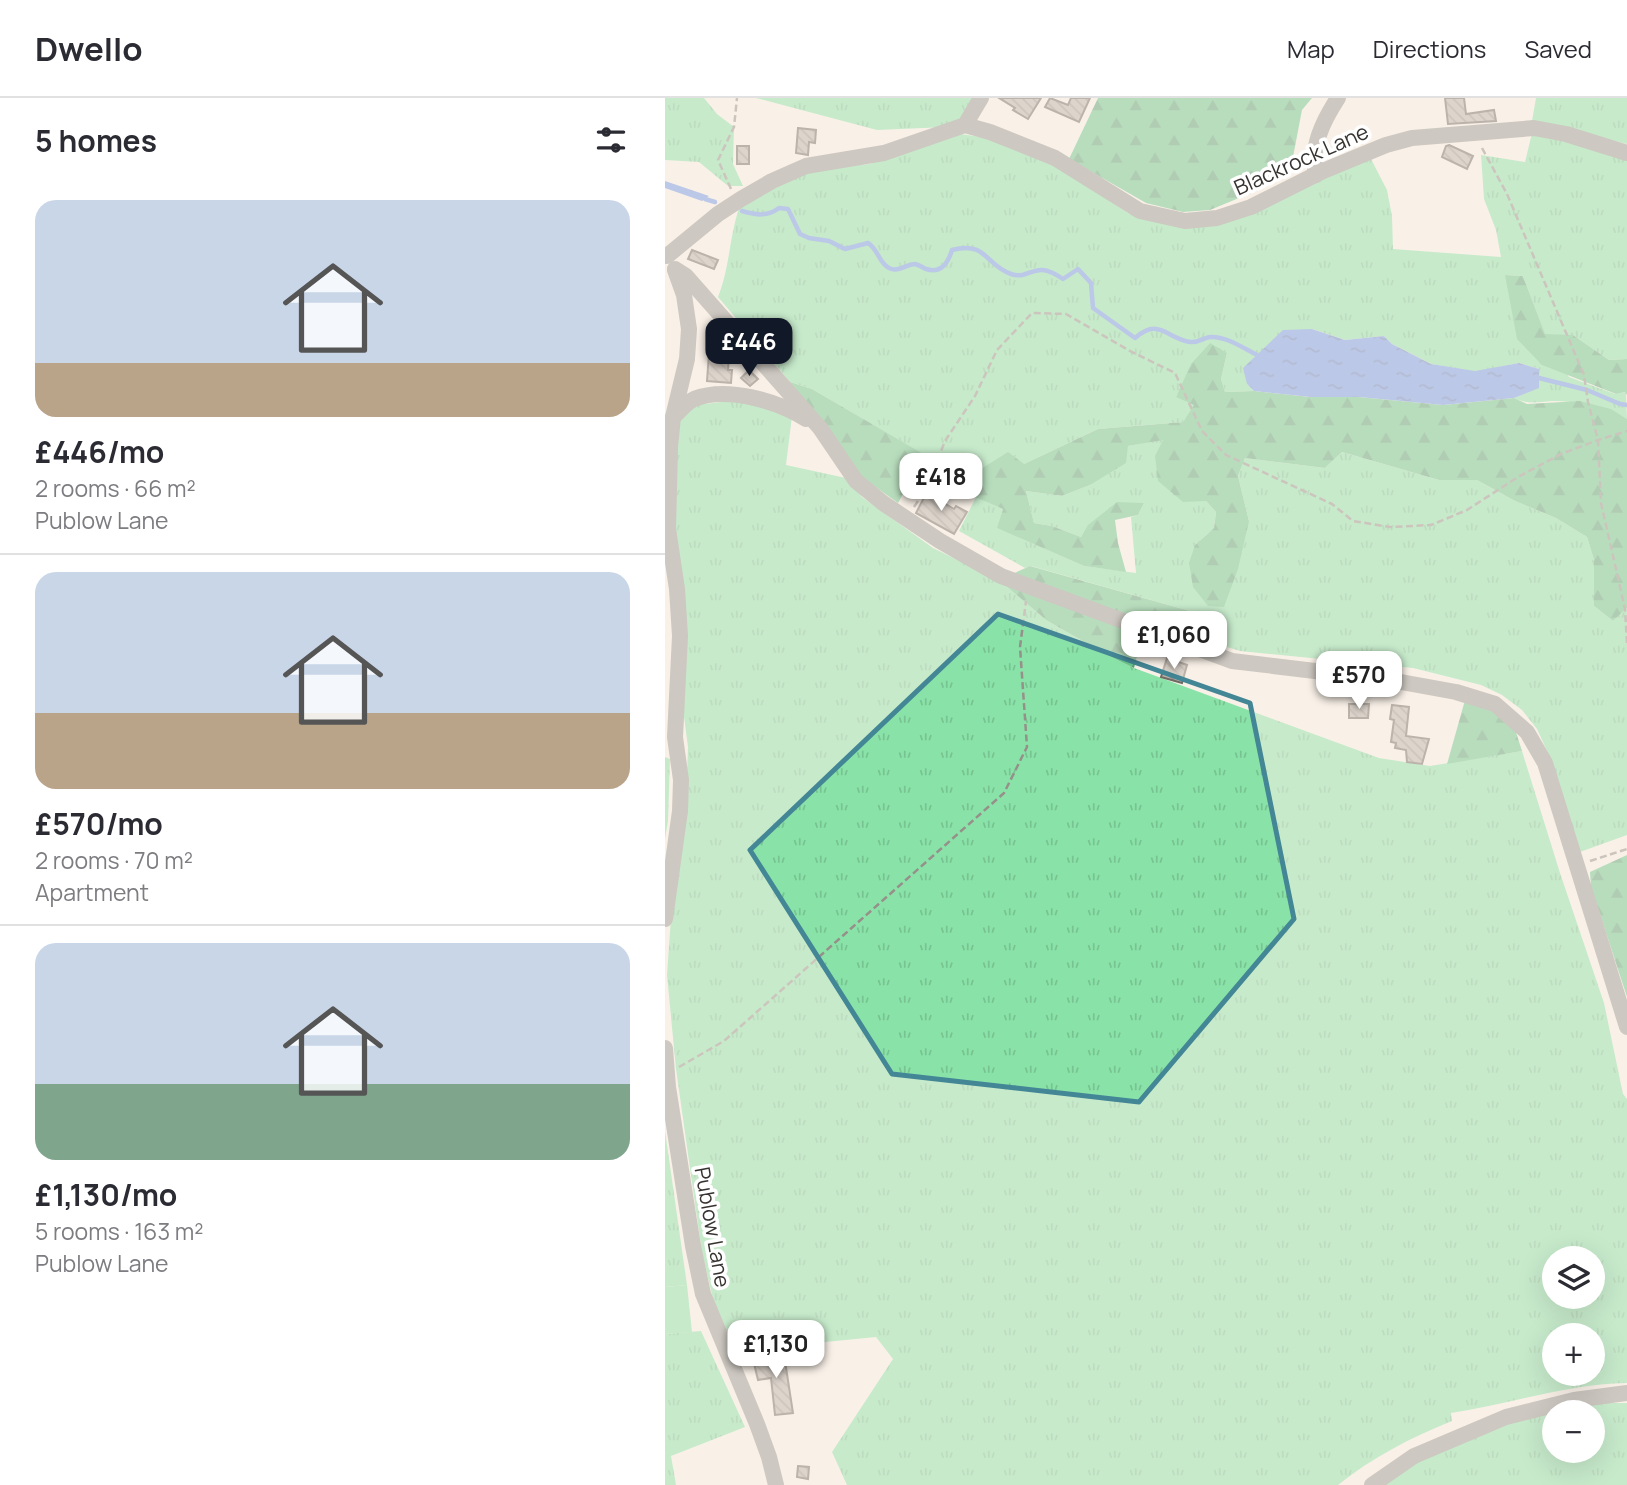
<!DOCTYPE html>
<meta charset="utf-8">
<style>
:root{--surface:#fff;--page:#f7f7f7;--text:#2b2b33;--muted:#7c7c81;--line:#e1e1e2;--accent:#111827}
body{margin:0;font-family:Manrope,sans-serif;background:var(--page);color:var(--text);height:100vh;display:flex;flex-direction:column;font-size:26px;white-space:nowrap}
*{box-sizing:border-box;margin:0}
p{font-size:23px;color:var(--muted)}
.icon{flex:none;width:38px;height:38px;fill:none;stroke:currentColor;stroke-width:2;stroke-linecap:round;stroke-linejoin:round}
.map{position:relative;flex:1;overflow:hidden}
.panel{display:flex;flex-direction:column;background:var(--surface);width:665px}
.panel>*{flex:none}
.tools{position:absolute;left:877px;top:1148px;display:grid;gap:14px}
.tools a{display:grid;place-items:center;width:63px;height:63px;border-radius:50%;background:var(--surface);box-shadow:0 7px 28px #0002;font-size:35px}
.price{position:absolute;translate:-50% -60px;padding:0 16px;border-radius:14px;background:#fff;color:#222;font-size:23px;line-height:46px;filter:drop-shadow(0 2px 4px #0008)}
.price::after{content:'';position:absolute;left:50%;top:42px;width:21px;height:16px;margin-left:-10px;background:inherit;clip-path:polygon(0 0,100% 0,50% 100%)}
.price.current{background:var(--accent);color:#fff}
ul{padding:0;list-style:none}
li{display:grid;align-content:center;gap:14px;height:371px;padding:0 35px}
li+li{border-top:2px solid var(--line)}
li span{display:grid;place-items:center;height:217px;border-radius:21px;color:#555}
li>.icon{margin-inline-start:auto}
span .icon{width:126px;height:126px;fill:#fffc;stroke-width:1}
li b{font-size:30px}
h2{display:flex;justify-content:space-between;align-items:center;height:84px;padding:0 35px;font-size:30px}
header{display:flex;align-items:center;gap:42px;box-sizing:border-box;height:98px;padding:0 35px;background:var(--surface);border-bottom:2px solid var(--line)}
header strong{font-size:33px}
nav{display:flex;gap:38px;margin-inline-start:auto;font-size:24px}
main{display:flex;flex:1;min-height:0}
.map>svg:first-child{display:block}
</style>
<header>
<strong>Dwello</strong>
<nav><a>Map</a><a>Directions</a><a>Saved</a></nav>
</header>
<main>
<section class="panel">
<h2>5 homes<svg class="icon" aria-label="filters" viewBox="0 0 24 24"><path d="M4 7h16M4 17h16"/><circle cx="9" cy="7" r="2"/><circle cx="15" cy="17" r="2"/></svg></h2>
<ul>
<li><span style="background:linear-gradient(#c9d6e8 75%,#b9a48a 0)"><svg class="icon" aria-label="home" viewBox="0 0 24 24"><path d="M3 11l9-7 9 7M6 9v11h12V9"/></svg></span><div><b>£446/mo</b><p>2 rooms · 66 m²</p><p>Publow Lane</p></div></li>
<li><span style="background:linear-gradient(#c9d6e8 65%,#b9a48a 0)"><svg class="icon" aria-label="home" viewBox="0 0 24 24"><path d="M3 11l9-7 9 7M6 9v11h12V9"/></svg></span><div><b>£570/mo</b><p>2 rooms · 70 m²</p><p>Apartment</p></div></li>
<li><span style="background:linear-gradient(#c9d6e8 65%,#7fa58c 0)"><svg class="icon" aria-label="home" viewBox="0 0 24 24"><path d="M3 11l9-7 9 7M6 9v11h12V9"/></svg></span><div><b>£1,130/mo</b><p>5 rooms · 163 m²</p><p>Publow Lane</p></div></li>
</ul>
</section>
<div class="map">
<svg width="962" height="1387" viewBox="0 0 962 1387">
<defs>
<pattern id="grass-tufts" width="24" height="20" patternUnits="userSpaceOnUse" patternTransform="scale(1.75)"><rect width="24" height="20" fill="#89e3a8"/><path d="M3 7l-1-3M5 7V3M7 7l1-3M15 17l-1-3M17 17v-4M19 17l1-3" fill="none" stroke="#77c391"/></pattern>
<pattern id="forest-firs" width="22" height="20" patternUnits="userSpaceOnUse" patternTransform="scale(1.75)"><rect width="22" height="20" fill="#69c68b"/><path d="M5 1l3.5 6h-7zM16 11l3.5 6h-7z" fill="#57a172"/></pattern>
<pattern id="water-ripples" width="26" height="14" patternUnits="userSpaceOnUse" patternTransform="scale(1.75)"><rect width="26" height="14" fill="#7297e6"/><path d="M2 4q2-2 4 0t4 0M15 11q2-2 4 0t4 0" fill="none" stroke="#5e7cbb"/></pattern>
<pattern id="building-back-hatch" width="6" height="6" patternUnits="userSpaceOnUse" patternTransform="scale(1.75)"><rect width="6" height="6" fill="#bbb3ab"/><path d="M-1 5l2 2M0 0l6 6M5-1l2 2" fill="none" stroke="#99928c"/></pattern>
</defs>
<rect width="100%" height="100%" fill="#f9f1e8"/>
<g fill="url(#grass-tufts)" fill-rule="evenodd">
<path d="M 0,0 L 39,0 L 52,16 L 69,29 L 68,66 L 78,88 L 63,88 L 34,64 L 0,62 Z"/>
<path d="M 91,0 L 308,0 L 295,23 L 282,29 L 212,32 Z"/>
<path d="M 871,0 L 962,0 L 962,46 L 867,23 Z"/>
<path d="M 867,35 L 917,47 L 962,61 L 962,261 L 944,262 L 908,237 L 880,237 L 858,178 L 840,177 L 904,279 L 950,296 L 961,294 L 962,321 C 941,308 912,303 887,303 C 872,304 864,307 849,300 L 874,289 L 874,271 L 854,265 L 810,274 L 766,266 L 727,246 L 719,238 L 680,242 L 647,231 L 582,286 L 589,293 L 560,294 L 556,281 L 562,255 L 511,298 L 530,307 L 518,324 L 433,331 L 359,366 L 304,379 L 298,394 L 250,375 L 259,357 L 147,291 L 125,284 L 53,199 C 65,168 64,141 74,110 L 122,80 L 144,72 L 204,66 L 296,36 L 322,40 L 389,66 L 463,115 L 509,128 L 652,82 L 706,61 L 722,92 L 727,118 L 728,151 L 836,159 L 831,132 L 819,101 L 816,57 L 860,64 Z"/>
<path d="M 76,302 L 127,318 L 121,367 L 181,380 L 197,399 L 268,450 L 334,482 L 381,522 L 440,556 L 469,570 L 714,660 L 765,668 L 857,653 L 895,775 L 939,905 L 958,996 L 962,1001 L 962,1285 C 902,1286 845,1306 786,1315 L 787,1323 C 745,1340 708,1359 673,1387 L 182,1387 L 167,1354 L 228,1261 L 211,1239 L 70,1253 L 49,1205 L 37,1155 L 11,971 L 2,877 L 7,805 L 20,729 L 23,649 L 16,596 L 9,430 L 12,344 L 15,321 L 29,307 ZM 889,1160 L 928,1160 L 928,1199 L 889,1199 ZM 889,1237 L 928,1237 L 928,1276 L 889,1276 Z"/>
<path d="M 499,341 L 541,403 L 551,414 L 549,430 L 530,447 L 584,423 L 573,378 L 580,360 L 660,370 L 677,354 L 774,382 L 812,382 L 850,403 L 891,420 L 922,439 L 929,462 L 929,508 L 948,523 L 962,510 L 962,737 L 915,754 L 883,655 L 872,631 L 857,612 L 837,597 L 816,587 L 748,570 L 575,553 L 552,546 L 560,527 L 532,515 L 366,468 L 360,470 L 294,433 L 311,399 L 338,411 L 333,430 L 419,468 L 471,475 L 466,419 L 473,417 L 479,405 L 424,427 L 416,439 L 387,428 L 369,425 L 361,393 L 397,398 L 425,387 L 463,348 Z"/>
<path d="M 0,659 L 5,661 L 3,723 L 0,741 Z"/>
<path d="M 0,1033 L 22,1187 L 0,1189 Z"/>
<path d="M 36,1233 L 80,1329 L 6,1358 L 11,1387 L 0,1387 L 0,1236 Z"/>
<path d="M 919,1305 L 962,1305 L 962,1387 L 715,1387 L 756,1361 L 844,1324 ZM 889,1314 L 928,1314 L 928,1353 L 889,1353 Z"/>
</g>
<g fill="url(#forest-firs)">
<path d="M 433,0 L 647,0 L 637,12 L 628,59 L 615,80 L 591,93 L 545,112 L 518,114 L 481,105 L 404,61 Z"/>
<path d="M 840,177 L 858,178 L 880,236 L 908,237 L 944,262 L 962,261 L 962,297 L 960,294 L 951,296 L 877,267 L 852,241 Z"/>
<path d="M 545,245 L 562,255 L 556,281 L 560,294 L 589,293 L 646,299 L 694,299 L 778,307 L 849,300 L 862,306 L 915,303 L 946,311 L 962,321 L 962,510 L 948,523 L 929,508 L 929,462 L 922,439 L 891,420 L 850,403 L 812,382 L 774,382 L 677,354 L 660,370 L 580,360 L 573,378 L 584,423 L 573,471 L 559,509 L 543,508 L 528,489 L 524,465 L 530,447 L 549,430 L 551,414 L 541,403 L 518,404 L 493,383 L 490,358 L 498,342 L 463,348 L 461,365 L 425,387 L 397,398 L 361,393 L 369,425 L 387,428 L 416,439 L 423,427 L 452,404 L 479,405 L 473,417 L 450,422 L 453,445 L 461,474 L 419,468 L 332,430 L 338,411 L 298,394 L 303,379 L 343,354 L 359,366 L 433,331 L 518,324 L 529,307 L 511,299 L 526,266 Z"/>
<path d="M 125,284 L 147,291 L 260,357 L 233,405 L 195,378 Z"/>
<path d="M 365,468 L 532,515 L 560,527 L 552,546 L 481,523 L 469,570 L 440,556 L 381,522 L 334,482 Z"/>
<path d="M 800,602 L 826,611 L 850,631 L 857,653 L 782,666 Z"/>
<path d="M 962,757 L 962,899 L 926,789 L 925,774 Z"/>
</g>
<path fill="#89e3a8" d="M 22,1187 L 27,1234 L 0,1236 L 0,1189 Z"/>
<g fill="url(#water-ripples)">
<path d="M 0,83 L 44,98 L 37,103 L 0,90 Z"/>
<path d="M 647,231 L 680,242 L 719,238 L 727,246 L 766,266 L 810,273 L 854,265 L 874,271 L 874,290 L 849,300 L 778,307 L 694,299 L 646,299 L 589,293 L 582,286 L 578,270 L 618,232 Z"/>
</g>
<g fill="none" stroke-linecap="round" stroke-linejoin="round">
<g stroke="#7297e6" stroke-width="4.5">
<path d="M 40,101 L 50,104"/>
<path d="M 77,113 C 91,117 102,119 114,110 L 123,111 L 135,136 L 144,140 L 164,143 L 180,151 L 203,145 C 213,151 214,165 224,170 C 233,175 241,166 250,166 C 254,167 257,169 261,171 C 276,176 283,165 287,152 C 322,143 320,167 346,176 C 366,183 368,160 398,181 L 413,171 L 426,185 L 428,210 L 470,240 C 494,219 501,240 525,244 C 534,245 537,240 545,239 C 561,238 578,250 592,257"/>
<path d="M 874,280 L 922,292 L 955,306 L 962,307"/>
</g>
</g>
<g fill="url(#building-back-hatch)" stroke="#716a63" stroke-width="2">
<path d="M 334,0 L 376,0 L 363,21 L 348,12 L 350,10 Z"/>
<path d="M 385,0 L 403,7 L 406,0 L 425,0 L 414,24 L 380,9 Z"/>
<path d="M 780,0 L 799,0 L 801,16 L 829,12 L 831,23 L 783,26 Z"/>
<path d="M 133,30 L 151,32 L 150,45 L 144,44 L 143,57 L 131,55 Z"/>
<path d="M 784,47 L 808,58 L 802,71 L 777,59 L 781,48 Z"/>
<rect x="72" y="48" width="12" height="18"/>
<path d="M 27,152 L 53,162 L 49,171 L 23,161 Z"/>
<path d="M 44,255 L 64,257 L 63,272 L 67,272 L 66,285 L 42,283 Z"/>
<path d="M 84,272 L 93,281 L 85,288 L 76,280 Z"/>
<path d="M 263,392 L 272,397 L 271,400 L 289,411 L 291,408 L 302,414 L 289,436 L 251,415 Z"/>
<path d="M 502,560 L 522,567 L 517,585 L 496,579 Z"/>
<path d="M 684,606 L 704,606 L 703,620 L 684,620 Z"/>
<path d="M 727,607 L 744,609 L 741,638 L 764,641 L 757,666 L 742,664 L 741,652 L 730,650 L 731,645 L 726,644 L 729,622 L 725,621 Z"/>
<path d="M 99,1256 L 100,1258 L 125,1256 L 120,1263 L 128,1315 L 110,1317 L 106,1280 L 93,1282 L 88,1261 Z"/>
<path d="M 133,1368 L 144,1369 L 143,1381 L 132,1379 Z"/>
</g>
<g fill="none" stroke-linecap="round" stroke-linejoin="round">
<g stroke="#96908a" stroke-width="2.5" stroke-dasharray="7 3.5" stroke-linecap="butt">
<path d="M 817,50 L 842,96 L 919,277 L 923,304 L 933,342 L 936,405 L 960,511 L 962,545"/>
<path d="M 66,91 L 53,62 L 69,29 L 72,0"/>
<path d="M 249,409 L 261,391 L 280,343 L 310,298 L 332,252 L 367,215 L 401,216 L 465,253 L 510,275 L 537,333 L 561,357 L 667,406 L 688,423 L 725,429 L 766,427 L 802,412 L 853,379 L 896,356 L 933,342 L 962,333"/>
<path d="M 925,763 L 962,751"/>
<path d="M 14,969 L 59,943 L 339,695 L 362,649 L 355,549 L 361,503"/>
</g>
<g stroke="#989792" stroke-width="16">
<path d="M 300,27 L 316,0"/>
<path d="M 651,77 C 645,49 658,23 673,0"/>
<path d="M 2,158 L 53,116 L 76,101 L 107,83 L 141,68 L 219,55 L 300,27 L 325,34 L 390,60 L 475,113 L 520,123 L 552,120 L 586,109 L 658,73 L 721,47 L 747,40 L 869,30 L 901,36 L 962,55"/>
<path d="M 10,171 L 21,178 L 155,330 L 191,383 L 218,405 L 275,443 L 336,478 L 567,563 L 725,582 L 791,594 L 830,606 L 862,634 L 880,665 L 962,929"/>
<path d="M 8,319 C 14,314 22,304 29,301 C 62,288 113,303 141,321"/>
<path d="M 0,821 L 15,713 L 16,682 L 10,639 L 15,538 L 12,491 L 3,431 L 5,349 L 8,319 L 22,261 L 24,231 L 19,197 L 10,172"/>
<path d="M 0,950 L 3,989 L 28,1148 L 38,1196 L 92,1326 L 104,1359 L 111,1387"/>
<path d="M 707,1387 L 749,1358 L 841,1319 L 909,1302 L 962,1295"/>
</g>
</g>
<path d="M0 0H962V1387H0ZM 333,516 L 585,605 L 629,821 L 474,1004 L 227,976 L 85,752 Z" fill="#f9f1e8" fill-opacity=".55" fill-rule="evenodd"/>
<path fill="none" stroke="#438695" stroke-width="5" stroke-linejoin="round" d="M 333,516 L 585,605 L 629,821 L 474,1004 L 227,976 L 85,752 Z"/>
<g text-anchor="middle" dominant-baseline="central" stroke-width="7" stroke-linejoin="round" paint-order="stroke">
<g font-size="21" fill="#373330" stroke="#fff">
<text transform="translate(636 61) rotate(-24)">Blackrock Lane</text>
<text transform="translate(48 1129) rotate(80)">Publow Lane</text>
</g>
</g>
</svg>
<div class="tools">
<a><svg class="icon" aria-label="layers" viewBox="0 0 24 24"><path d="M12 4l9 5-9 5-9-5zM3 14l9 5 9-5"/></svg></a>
<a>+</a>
<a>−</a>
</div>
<b class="price current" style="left:84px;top:280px">£446</b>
<b class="price" style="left:276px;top:415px">£418</b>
<b class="price" style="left:509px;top:573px">£1,060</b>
<b class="price" style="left:694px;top:613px">£570</b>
<b class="price" style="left:111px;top:1282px">£1,130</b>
</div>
</main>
